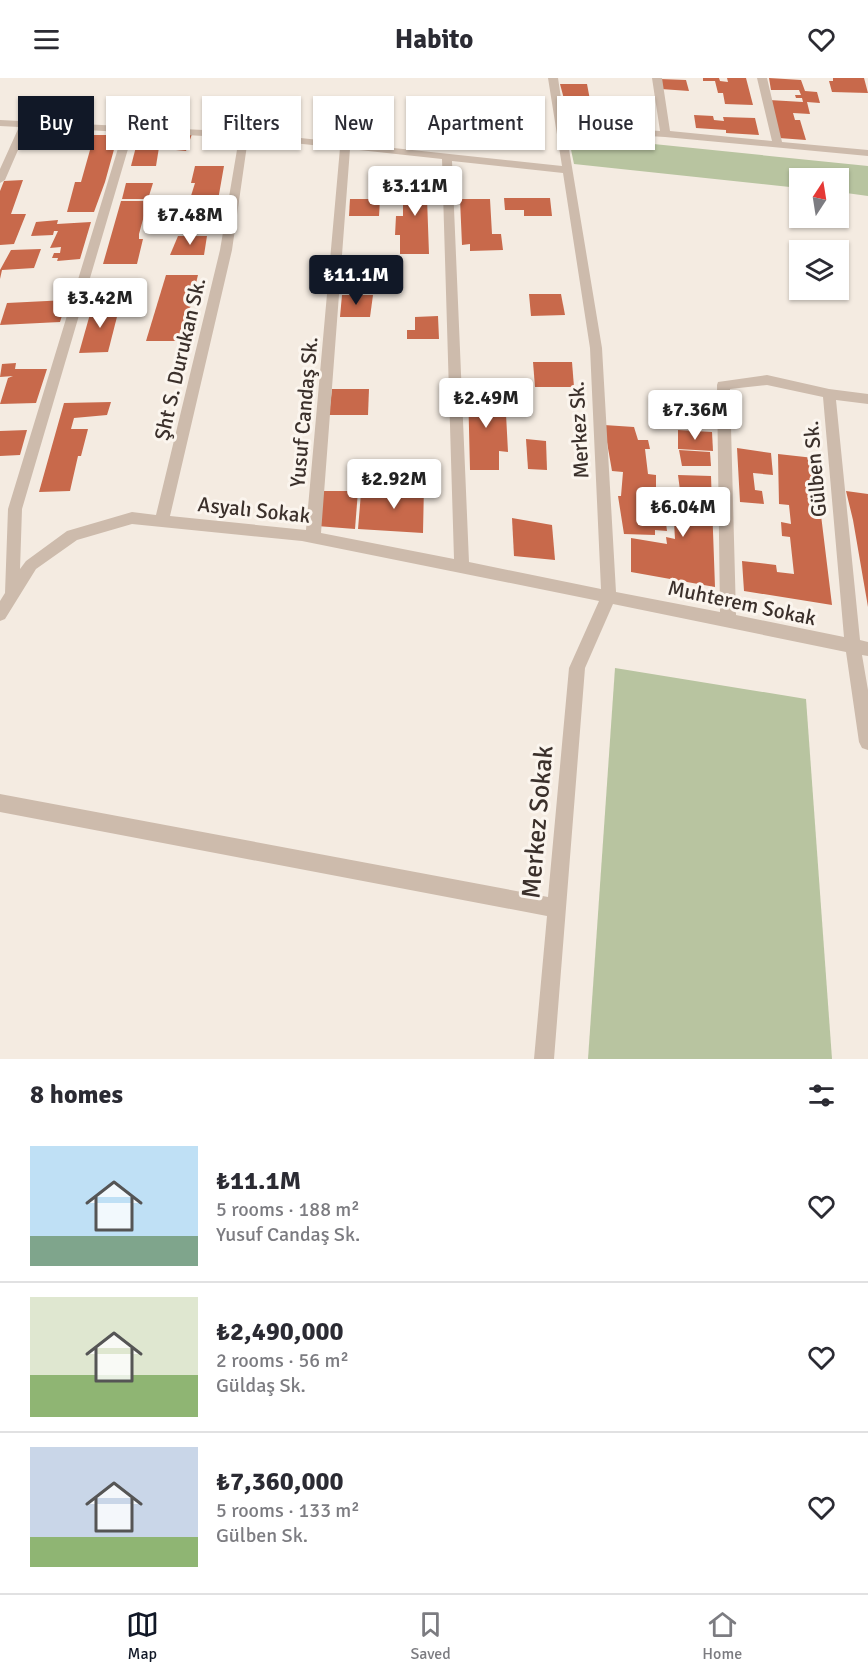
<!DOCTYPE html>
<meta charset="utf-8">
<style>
:root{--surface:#fff;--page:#f2f2f3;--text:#2b2b33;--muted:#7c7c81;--line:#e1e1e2;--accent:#111827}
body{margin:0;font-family:Signika,sans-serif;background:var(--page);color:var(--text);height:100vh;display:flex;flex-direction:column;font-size:22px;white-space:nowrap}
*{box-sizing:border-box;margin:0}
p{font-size:20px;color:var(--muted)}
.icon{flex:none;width:33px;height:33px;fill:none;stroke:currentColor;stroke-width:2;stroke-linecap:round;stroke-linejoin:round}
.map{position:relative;height:981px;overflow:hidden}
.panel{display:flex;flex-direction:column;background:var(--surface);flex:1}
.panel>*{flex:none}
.guide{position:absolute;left:18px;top:18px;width:832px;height:54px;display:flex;gap:12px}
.needle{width:39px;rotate:12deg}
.buttons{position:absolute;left:789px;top:90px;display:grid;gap:12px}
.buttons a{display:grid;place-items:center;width:60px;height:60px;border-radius:0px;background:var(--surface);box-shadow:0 2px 4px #0004;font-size:30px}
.price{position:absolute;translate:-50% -51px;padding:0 14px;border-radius:6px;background:#fff;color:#222;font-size:20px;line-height:39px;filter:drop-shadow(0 2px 3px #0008)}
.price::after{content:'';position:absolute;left:50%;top:36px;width:18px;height:14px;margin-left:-9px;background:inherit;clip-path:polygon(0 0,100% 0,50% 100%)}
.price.current{background:var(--accent);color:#fff}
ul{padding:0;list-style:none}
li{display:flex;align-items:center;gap:18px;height:150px;padding:0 30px}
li+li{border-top:2px solid var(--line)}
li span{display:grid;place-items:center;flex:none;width:168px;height:120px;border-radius:0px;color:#555}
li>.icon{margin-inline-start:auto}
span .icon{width:72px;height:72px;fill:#fffc;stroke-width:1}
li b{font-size:26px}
h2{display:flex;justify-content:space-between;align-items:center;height:72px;padding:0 30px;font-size:26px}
.chip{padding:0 21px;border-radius:0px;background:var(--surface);box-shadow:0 2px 4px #0004;font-size:21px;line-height:54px}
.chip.current{background:var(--accent);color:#fff}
header{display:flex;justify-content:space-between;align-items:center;height:78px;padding:0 30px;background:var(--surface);font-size:27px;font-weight:800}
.dock{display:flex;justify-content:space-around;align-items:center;height:84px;border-top:2px solid var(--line);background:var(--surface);font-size:16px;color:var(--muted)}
.dock a{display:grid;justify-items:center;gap:3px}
.dock .current{color:var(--accent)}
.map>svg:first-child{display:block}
</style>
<header><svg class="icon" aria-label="menu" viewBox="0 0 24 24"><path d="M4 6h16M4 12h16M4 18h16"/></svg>Habito<svg class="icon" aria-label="heart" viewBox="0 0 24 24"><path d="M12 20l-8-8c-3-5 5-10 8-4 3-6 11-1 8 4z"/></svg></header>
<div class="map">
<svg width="868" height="981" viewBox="0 0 868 981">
<rect width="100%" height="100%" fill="#f4ebe1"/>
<g fill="#b8c4a0">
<path d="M 575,58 L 868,88 L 868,118 L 839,114 L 838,100 L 800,100 L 799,110 L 574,86 L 569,62 Z"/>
<path d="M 615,590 L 806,621 L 832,981 L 588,981 Z"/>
</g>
<g fill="#c8694b">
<path d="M 703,0 L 719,0 L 720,3 L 728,4 L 727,0 L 746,0 L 753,27 L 725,26 L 723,15 L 718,15 L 715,3 L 703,3 Z"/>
<path d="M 769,0 L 801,2 L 805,13 L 817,14 L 820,25 L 807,24 L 810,36 L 793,35 L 795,42 L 800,42 L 806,62 L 779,60 L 769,22 L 803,24 L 802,20 L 796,20 L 795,17 L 801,17 L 799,12 L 771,12 Z"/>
<path d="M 833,0 L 864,0 L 868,15 L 832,14 L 829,3 L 833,3 Z"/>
<path d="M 660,1 L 686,2 L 689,13 L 661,11 Z"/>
<path d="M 560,6 L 587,6 L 590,22 L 616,23 L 616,29 L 595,28 L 595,32 L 562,30 L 561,21 L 564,21 Z"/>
<path d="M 617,23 L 642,24 L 644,38 L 618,37 Z"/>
<path d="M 694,37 L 713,38 L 714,42 L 724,43 L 723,39 L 755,40 L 759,57 L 726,55 L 726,52 L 696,50 Z"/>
<path d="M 178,56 L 192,56 L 186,73 L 176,72 L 179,61 L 176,61 Z"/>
<path d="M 91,57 L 118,57 L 105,104 L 94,134 L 67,134 L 75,104 L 81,104 L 90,72 L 86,72 Z"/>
<path d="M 139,57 L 161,57 L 156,88 L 131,88 Z"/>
<path d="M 195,88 L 224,88 L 218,122 L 214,122 L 211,133 L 176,134 L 176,122 L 190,121 L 195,105 L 191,105 Z"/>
<path d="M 23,102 L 11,136 L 26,136 L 14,166 L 0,167 L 0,113 L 4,103 Z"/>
<path d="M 403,103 L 437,104 L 438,120 L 427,120 L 429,176 L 400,176 L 400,157 L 395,157 L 396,138 L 403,138 Z"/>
<path d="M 126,105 L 153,105 L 148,121 L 122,121 Z"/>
<path d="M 504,120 L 550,120 L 552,138 L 524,138 L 524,132 L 505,132 Z"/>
<path d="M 350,121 L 380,121 L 379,138 L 349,138 Z"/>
<path d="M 460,121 L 490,121 L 492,156 L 501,156 L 503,172 L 470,173 L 470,166 L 462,167 Z"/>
<path d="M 154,122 L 173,122 L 168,139 L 154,139 L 157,133 L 150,133 Z"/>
<path d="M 121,123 L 148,123 L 139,156 L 139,161 L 143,161 L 137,186 L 103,186 Z"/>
<path d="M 58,142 L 57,146 L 91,144 L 80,181 L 57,183 L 58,180 L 52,180 L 54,175 L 60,175 L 61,169 L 50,170 L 58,153 L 54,153 L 53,157 L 31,158 L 36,144 Z"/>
<path d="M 178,158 L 207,158 L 204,177 L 170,177 Z"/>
<path d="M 41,171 L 34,190 L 2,192 L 0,201 L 0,192 L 11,172 Z"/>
<path d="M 166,197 L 198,197 L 182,263 L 146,263 Z"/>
<path d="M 130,207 L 125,226 L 91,227 L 97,208 Z"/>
<path d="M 529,216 L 561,216 L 565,237 L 531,238 Z"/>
<path d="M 342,217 L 373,217 L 370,239 L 340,239 Z"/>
<path d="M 67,222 L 60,244 L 0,247 L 7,225 Z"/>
<path d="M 120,227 L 108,274 L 79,275 L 92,229 Z"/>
<path d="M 438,238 L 439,261 L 407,261 L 407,252 L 415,252 L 415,239 Z"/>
<path d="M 533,284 L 572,284 L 574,309 L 535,309 Z"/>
<path d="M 16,285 L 15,291 L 47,291 L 36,325 L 0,326 L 8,300 L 13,298 L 0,299 L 2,286 Z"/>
<path d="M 468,310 L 499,310 L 501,336 L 506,336 L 508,374 L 499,373 L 499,392 L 470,392 Z"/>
<path d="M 332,311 L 369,311 L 368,337 L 329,337 Z"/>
<path d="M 111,324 L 107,337 L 74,340 L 71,351 L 88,351 L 81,378 L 78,378 L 70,413 L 39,414 L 64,325 Z"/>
<path d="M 604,347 L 634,349 L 638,362 L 648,362 L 650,371 L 645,371 L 648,396 L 656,397 L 656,420 L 643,419 L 646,444 L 666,445 L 667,453 L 655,452 L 655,457 L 624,456 L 618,418 L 621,418 L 623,394 L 612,393 Z"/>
<path d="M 27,352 L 20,377 L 0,378 L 0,353 Z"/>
<path d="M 678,352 L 712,354 L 713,373 L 678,371 Z"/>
<path d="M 526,361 L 546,363 L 547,392 L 528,391 Z"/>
<path d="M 737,370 L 771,375 L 773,397 L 753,395 L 755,412 L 762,413 L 764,426 L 740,424 Z"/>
<path d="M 679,372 L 710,374 L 711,388 L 682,388 Z"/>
<path d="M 778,376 L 814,380 L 832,527 L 744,513 L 742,483 L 776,487 L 777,494 L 794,496 L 790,459 L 782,458 L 781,444 L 791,446 L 789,427 L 779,426 Z"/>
<path d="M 678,397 L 711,398 L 715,509 L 631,494 L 631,460 L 667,466 L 666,459 L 675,461 L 674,444 L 670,444 L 669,420 L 681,420 Z"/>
<path d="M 400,405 L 424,407 L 423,455 L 358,451 L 361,415 L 400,416 Z"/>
<path d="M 320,413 L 358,413 L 355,451 L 317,448 Z"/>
<path d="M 846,413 L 868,416 L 868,529 L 853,442 Z"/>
<path d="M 512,440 L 552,447 L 555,482 L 514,478 Z"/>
</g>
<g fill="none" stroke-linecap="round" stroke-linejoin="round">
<path fill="#cdbbac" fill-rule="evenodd" d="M 548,0 L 558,0 L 565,47 L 660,53 L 652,0 L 662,0 L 670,53 L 772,63 L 757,0 L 767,0 L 782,64 L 868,72 L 868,78 L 665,59 L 566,53 L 602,270 L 616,514 L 720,534 L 717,307 L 718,304 L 767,297 L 829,311 L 868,316 L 868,326 L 836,322 L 860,562 L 868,564 L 868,578 L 862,577 L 868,612 L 868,672 L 862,670 L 859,664 L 846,574 L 613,526 L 585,590 L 554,981 L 534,981 L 547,838 L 0,734 L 0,716 L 548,819 L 569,590 L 599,523 L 302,463 L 132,446 L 77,462 L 36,491 L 5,541 L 0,543 L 0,523 L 5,515 L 8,431 L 123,54 L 28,49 L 5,102 L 0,105 L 0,91 L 19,49 L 0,48 L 0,42 L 244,54 L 562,88 ZM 133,54 L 239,60 L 220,172 L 156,437 L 132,434 L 67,453 L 26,483 L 20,491 L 22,431 ZM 248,60 L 340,70 L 306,452 L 170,438 L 232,172 ZM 350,71 L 442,81 L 454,481 L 321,455 ZM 452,83 L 563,95 L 590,270 L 601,511 L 469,484 ZM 767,307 L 823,319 L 844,559 L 736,537 L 730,311 Z"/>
</g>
<g text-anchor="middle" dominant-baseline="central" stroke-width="6" stroke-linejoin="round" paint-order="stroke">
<g font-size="21" fill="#3b302b" stroke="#fbf5ee">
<text transform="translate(180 281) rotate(-77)">Şht S. Durukan Sk.</text>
<text transform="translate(304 334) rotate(-85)">Yusuf Candaş Sk.</text>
<text transform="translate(579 352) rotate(-93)">Merkez Sk.</text>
<text transform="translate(815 391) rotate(-95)">Gülben Sk.</text>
<text transform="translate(254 432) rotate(6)">Asyalı Sokak</text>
<text transform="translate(742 525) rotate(12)">Muhterem Sokak</text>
</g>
<g font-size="26" fill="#3b302b" stroke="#fbf5ee">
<text transform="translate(538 744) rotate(-85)">Merkez Sokak</text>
</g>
</g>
</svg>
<div class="buttons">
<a><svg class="needle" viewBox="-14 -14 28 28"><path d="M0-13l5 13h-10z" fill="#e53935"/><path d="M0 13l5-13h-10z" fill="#7c7c81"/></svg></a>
<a><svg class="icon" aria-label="layers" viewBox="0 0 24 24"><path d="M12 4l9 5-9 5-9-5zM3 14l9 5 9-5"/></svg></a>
</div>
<b class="price" style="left:415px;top:139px">₺3.11M</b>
<b class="price" style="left:190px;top:168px">₺7.48M</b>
<b class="price current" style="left:356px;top:228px">₺11.1M</b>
<b class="price" style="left:100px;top:251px">₺3.42M</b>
<b class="price" style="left:486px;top:351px">₺2.49M</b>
<b class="price" style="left:695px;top:363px">₺7.36M</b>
<b class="price" style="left:394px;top:432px">₺2.92M</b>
<b class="price" style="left:683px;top:460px">₺6.04M</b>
<div class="guide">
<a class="chip current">Buy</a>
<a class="chip">Rent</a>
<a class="chip">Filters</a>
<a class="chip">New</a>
<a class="chip">Apartment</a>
<a class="chip">House</a>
</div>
</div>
<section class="panel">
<h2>8 homes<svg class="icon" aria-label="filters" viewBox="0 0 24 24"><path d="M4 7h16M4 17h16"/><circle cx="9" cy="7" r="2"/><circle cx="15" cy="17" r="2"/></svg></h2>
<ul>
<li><span style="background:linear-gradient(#bfe0f5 75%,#7fa58c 0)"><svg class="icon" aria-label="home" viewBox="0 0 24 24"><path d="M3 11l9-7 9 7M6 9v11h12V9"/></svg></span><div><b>₺11.1M</b><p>5 rooms · 188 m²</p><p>Yusuf Candaş Sk.</p></div><svg class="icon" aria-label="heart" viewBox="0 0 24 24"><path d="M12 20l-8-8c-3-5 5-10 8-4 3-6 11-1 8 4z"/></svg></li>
<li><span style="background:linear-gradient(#dfe7d0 65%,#8fb573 0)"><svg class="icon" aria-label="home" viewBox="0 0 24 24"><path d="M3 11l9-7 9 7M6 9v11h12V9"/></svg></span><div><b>₺2,490,000</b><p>2 rooms · 56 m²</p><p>Güldaş Sk.</p></div><svg class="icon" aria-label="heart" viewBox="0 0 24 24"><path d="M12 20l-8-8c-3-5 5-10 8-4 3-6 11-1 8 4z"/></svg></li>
<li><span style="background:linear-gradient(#c9d6e8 75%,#8fb573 0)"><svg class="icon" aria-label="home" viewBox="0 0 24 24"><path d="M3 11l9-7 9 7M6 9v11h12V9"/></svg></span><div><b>₺7,360,000</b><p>5 rooms · 133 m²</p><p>Gülben Sk.</p></div><svg class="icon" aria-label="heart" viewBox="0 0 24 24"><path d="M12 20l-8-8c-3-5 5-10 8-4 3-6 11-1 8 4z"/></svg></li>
</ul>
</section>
<nav class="dock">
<a class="current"><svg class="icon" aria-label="map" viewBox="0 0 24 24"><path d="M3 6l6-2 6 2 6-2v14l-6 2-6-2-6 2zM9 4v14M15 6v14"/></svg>Map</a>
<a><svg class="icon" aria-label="saved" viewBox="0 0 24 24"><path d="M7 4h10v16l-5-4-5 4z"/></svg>Saved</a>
<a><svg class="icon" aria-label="home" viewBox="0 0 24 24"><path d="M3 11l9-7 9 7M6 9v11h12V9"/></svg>Home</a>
</nav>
